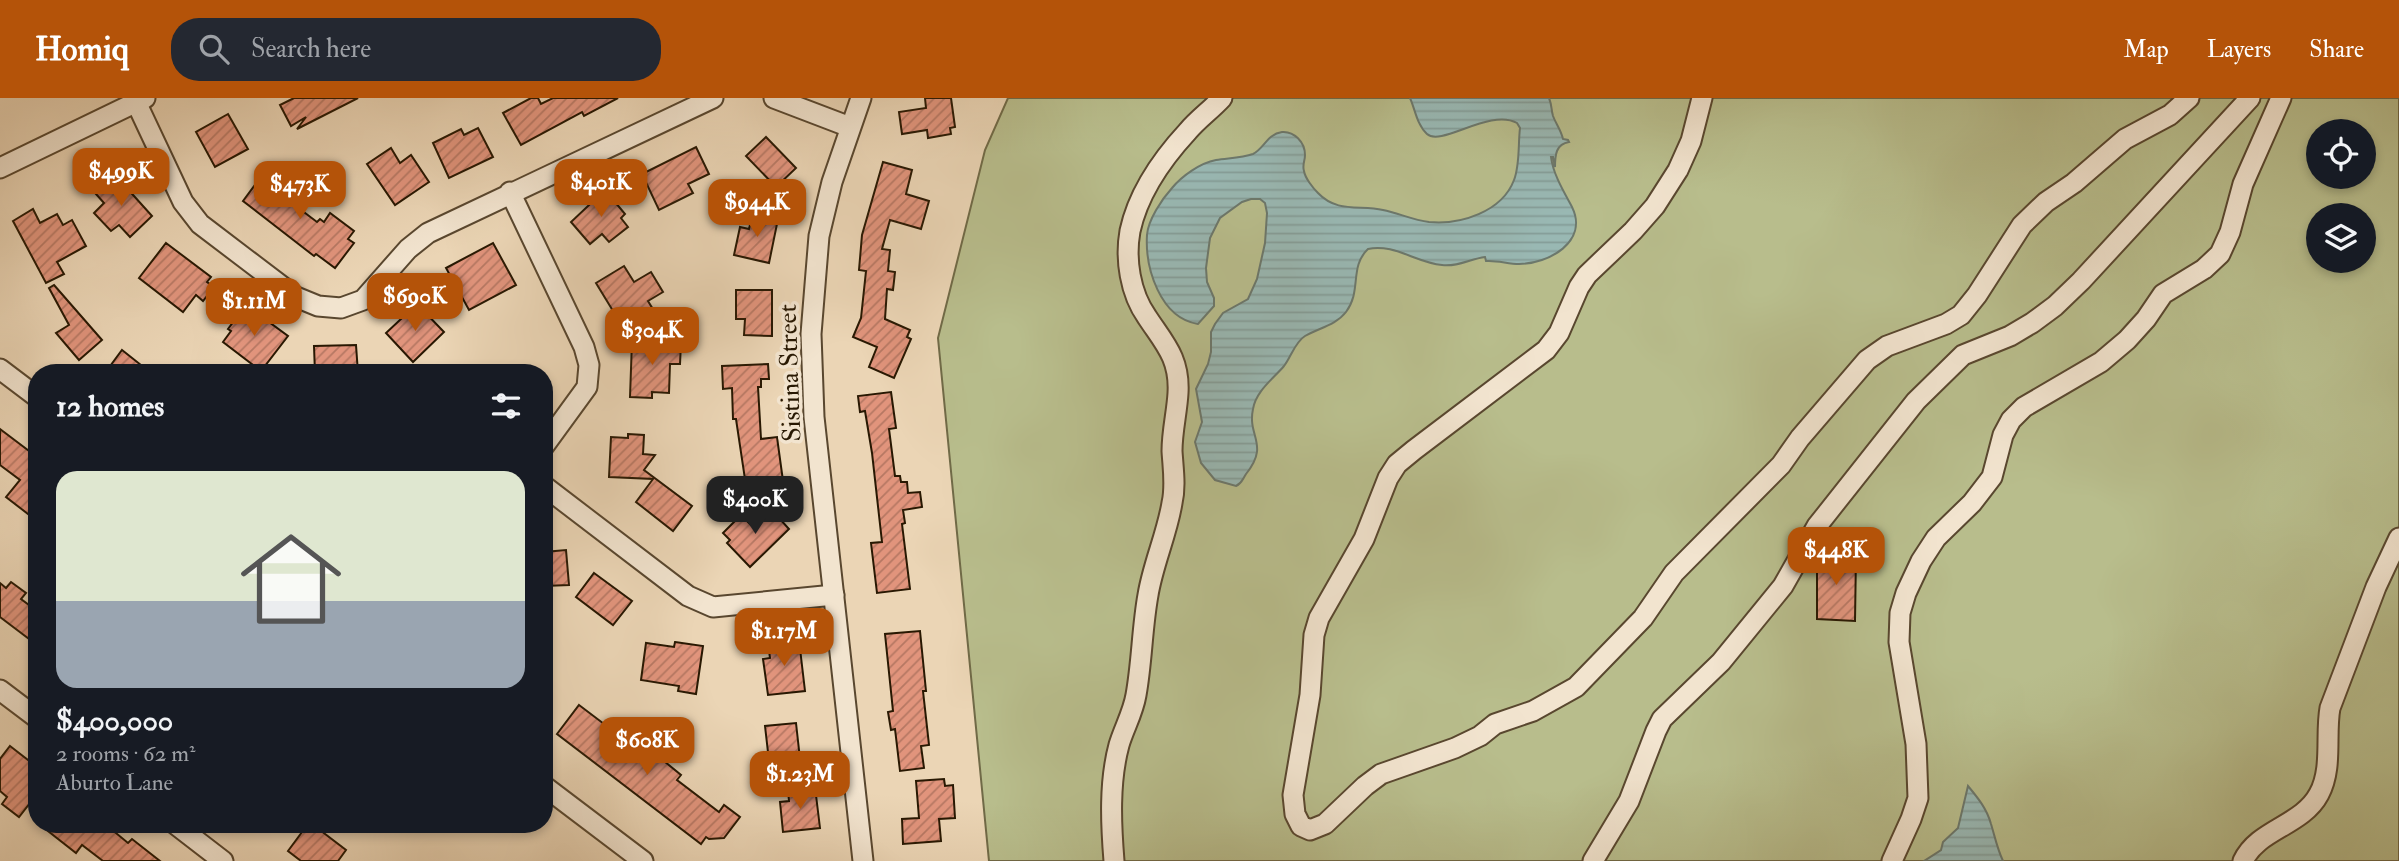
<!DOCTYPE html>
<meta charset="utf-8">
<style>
:root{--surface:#171b24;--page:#242831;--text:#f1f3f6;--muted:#9ea1a6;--line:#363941;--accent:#b45309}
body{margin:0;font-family:"IM FELL Double Pica",serif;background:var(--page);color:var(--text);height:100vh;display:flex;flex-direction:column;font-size:26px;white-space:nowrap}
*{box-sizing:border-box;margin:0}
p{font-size:23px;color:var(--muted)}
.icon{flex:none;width:38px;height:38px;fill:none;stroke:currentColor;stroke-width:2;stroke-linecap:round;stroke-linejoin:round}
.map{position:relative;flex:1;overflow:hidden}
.details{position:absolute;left:28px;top:266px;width:525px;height:469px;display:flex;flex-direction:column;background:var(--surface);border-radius:28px;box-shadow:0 4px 10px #0003}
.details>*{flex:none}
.controls{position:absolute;left:2306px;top:21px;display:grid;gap:14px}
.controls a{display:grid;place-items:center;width:70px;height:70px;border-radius:50%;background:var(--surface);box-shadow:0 4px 10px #0003;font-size:35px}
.price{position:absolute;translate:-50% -60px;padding:0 16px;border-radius:14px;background:var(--accent);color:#fff;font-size:23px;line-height:46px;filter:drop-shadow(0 2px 4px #0008)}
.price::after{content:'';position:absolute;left:50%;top:42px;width:21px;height:16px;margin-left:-10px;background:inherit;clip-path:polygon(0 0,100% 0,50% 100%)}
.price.active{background:#222;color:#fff}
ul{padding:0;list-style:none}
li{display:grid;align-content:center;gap:14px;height:371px;padding:0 28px}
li+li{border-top:2px solid var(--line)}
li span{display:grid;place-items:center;height:217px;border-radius:21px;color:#555}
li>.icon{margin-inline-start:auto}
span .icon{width:126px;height:126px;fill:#fffc;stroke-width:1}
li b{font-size:30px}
h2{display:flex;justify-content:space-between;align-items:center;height:84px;padding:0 28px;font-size:30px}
header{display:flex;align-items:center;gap:42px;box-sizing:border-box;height:98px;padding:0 35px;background:var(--accent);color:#fff}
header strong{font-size:33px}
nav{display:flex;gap:38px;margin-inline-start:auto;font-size:24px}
.search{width:490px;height:63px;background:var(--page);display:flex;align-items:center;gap:18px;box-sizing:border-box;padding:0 24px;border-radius:28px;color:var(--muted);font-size:26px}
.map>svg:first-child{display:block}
</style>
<header>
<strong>Homiq</strong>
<div class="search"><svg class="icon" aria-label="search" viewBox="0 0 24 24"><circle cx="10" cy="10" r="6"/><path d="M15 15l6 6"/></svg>Search here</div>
<nav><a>Map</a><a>Layers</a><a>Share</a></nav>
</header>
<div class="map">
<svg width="2399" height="763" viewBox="0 0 2399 763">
<defs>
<pattern id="water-rules" width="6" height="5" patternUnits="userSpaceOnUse" patternTransform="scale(1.75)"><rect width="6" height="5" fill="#99b8b3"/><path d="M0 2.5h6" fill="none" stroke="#849d98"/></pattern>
<pattern id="building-hatch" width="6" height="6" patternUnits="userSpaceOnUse" patternTransform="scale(1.75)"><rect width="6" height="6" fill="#e1947c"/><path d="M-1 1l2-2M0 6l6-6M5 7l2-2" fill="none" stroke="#b67863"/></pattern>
</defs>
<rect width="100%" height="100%" fill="#ebd5b5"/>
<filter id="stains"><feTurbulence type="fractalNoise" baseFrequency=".00286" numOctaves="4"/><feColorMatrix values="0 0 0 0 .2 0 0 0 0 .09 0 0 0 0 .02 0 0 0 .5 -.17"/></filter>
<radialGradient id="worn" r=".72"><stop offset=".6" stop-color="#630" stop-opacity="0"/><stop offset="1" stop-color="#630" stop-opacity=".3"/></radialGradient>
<path fill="#b8bd8c" stroke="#706a47" stroke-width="2" fill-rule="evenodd" d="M 1008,0 L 2399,0 L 2399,763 L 989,763 L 938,240 L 985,52 ZM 2319,33 L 2364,33 L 2364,79 L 2319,79 ZM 2319,117 L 2364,117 L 2364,163 L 2319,163 Z"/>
<g fill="url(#water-rules)" stroke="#6c786c" stroke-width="2">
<path d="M 1410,0 L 1549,0 C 1552,7 1551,11 1553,18 C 1556,26 1561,32 1563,41 L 1568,42 L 1569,44 C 1556,46 1555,57 1555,69 L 1553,59 L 1551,59 C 1553,76 1564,94 1572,109 C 1589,144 1548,166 1519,166 C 1508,166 1497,162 1486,163 L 1485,159 C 1470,161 1458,169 1442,167 C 1417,165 1393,145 1368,151 C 1349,169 1362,193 1346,214 C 1336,227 1319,230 1305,238 C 1295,244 1291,259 1284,268 C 1273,281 1256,293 1253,311 C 1247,339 1270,346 1246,376 C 1242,382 1242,385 1236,388 L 1215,382 L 1201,365 L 1195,344 L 1202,324 L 1196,291 L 1208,266 L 1211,254 L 1211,234 L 1215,226 L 1223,215 L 1248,201 L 1257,181 L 1265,145 L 1267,115 L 1265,105 L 1260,101 L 1251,101 L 1242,104 L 1220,120 L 1210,140 L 1206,170 L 1207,184 L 1214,200 L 1214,208 L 1198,226 C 1160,220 1145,170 1147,137 C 1148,122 1162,101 1172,90 C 1182,78 1200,65 1216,62 C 1228,60 1241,60 1253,56 C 1264,51 1267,36 1282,34 C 1294,33 1305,44 1305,57 C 1305,63 1302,67 1304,73 C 1305,80 1313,90 1318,95 C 1337,115 1359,107 1383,112 C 1398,115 1413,122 1429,124 C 1460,127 1502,114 1514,82 C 1520,67 1518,46 1520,30 L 1517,25 C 1490,10 1441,49 1427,36 C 1417,27 1415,11 1410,0 Z"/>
<path d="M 1968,688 C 1978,700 1987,711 1991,726 C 1995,739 1997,750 2003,763 L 1924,763 L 1941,752 L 1943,744 L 1958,730 Z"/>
</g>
<g fill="url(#building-hatch)" stroke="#281802" stroke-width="2">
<path d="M 294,0 L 358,0 L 297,31 L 306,19 L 291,28 L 280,7 Z"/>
<path d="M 531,0 L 538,0 L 541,6 L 553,0 L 618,0 L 584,18 L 582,14 L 521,47 L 503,15 Z"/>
<path d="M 925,0 L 951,0 L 955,29 L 950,30 L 951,36 L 928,40 L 927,32 L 902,36 L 899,14 L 926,10 Z"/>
<path d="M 228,16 L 248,51 L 215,69 L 196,34 Z"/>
<path d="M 478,30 L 493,59 L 449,80 L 433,45 L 461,31 L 464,37 Z"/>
<path d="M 766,39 L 796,70 L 776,89 L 746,58 Z"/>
<path d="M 696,49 L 709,76 L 688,86 L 693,95 L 659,112 L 642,76 Z"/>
<path d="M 391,50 L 400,65 L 411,57 L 429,84 L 395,107 L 367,66 Z"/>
<path d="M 883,64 L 912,72 L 906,96 L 929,103 L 921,131 L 890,122 L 882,151 L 890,152 L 888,173 L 895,174 L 893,192 L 887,191 L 885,221 L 910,232 L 907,239 L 911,241 L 894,280 L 869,269 L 877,249 L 853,239 L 861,220 L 866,173 L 859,172 L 862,137 Z"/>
<path d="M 266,72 L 295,94 L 288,102 L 317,124 L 320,121 L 324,124 L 330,115 L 354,133 L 348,141 L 354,145 L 335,170 L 316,156 L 314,158 L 243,103 Z"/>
<path d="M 116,78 L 152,118 L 130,139 L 119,127 L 111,133 L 94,115 L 104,105 L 96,96 Z"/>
<path d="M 605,92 L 625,116 L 621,120 L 628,129 L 609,144 L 602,136 L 590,146 L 571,124 Z"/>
<path d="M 33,111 L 40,125 L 57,116 L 63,127 L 72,122 L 86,148 L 57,164 L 64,176 L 46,185 L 13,123 Z"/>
<path d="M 753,115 L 778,121 L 769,165 L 734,157 L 740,129 L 749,131 Z"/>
<path d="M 166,145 L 211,179 L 207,184 L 214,189 L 203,203 L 196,197 L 183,214 L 139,180 Z"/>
<path d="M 493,145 L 516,187 L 469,212 L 446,170 Z"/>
<path d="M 624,168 L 634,184 L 651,174 L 663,194 L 648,203 L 654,213 L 624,231 L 596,185 Z"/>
<path d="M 54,187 L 102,242 L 79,262 L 56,235 L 69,227 L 49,190 Z"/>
<path d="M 736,192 L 772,192 L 772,238 L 744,237 L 745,221 L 736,221 Z"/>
<path d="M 417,206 L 444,234 L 413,264 L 386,235 Z"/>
<path d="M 246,207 L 288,238 L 261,273 L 223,244 L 231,233 L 228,231 Z"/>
<path d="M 632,243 L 681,245 L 680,266 L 670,266 L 669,295 L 652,294 L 652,300 L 630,299 Z"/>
<path d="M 356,247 L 358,275 L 315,275 L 314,248 Z"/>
<path d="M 122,252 L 151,275 L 105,275 Z"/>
<path d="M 768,266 L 769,281 L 761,281 L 761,289 L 758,289 L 761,341 L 777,339 L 783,383 L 746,388 L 736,321 L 733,321 L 732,290 L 723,291 L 722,268 Z"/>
<path d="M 891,294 L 896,330 L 889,331 L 895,378 L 900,378 L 901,384 L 907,384 L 908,395 L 920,394 L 922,409 L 903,412 L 905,425 L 902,426 L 910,491 L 877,495 L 871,445 L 882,444 L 872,355 L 865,313 L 860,314 L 858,298 Z"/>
<path d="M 0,331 L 37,359 L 37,423 L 6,399 L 20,382 L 0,367 Z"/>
<path d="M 628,336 L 644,337 L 643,356 L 655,357 L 644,372 L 692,408 L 673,433 L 636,404 L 653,381 L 609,379 L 611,339 L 628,340 Z"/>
<path d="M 769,409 L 789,431 L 750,469 L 727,445 L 730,442 L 723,435 L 741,417 L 751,427 Z"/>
<path d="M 566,452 L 569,487 L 544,488 L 544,454 Z"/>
<path d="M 1817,456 L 1856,457 L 1855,523 L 1817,521 Z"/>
<path d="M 594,475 L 632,503 L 613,527 L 576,499 Z"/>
<path d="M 11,484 L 26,495 L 21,501 L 37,513 L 37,547 L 0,519 L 0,485 L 6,490 Z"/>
<path d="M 920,533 L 926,593 L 923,593 L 929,647 L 921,648 L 924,670 L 900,673 L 895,631 L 891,632 L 888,614 L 893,613 L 885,536 Z"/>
<path d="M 799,542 L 805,593 L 768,597 L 763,561 L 770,560 L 768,545 Z"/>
<path d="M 675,544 L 703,548 L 696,596 L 678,593 L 679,588 L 641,582 L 646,545 L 674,549 Z"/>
<path d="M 579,607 L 637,651 L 642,645 L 681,677 L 677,682 L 719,714 L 724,707 L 740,719 L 724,740 L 709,741 L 706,739 L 701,746 L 557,636 Z"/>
<path d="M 796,625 L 800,661 L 769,663 L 765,628 Z"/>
<path d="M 10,648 L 37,669 L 37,696 L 19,719 L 2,706 L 7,699 L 0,693 L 0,661 Z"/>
<path d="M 944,681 L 945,688 L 953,687 L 955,720 L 939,721 L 941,743 L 903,746 L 902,721 L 919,720 L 916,683 Z"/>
<path d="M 815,689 L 820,730 L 783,734 L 780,704 L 789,703 L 788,692 Z"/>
<path d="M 39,726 L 105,726 L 128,745 L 132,741 L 160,763 L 103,763 L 82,747 L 76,755 Z"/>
<path d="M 308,726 L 312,726 L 346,752 L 338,763 L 301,763 L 288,753 Z"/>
</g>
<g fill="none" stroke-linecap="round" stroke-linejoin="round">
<defs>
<g id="minor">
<path d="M 774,0 L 850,29"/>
<path d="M 861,0 L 832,84 L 819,138 L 811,236 L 814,319 L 863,763"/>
<path d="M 1702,0 L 1691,43 L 1678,72 L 1655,108 L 1633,133 L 1587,177 L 1579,189 L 1559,235 L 1546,252 L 1414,352 L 1397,366 L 1388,380 L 1364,441 L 1319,520 L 1314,537 L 1310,597 L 1293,697 L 1295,716 L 1301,728 L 1310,732 L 1325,726 L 1365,688 L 1381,676 L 1455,650 L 1480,638 L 1495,626 L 1533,613 L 1576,589 L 1643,520 L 1674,475 L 1781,367 L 1800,340 L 1867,262 L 1887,248 L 1946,226 L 1961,217 L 1977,197 L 2022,127 L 2046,104 L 2074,85 L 2125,41 L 2170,17 L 2189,0"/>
<path d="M 136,4 L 183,104 L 200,126 L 296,199 L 318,208 L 341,210 L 363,202 L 408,151 L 428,135 L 713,0"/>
<path d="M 0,70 L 145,0"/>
<path d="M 510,94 L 584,249 L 589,267 L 587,289 L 544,348"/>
<path d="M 0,271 L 37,299"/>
<path d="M 544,388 L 688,498 L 713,509 L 834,497"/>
<path d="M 0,592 L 37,620"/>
<path d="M 544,688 L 643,763"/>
<path d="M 175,726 L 223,763"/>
<path d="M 1114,763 C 1111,726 1109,684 1119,647 C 1124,630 1133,615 1136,597 C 1142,564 1142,530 1148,497 C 1153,466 1167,436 1172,405 C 1176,388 1173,370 1172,353 C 1172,333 1177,314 1178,295 C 1180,260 1164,245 1147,219 C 1130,195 1125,161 1130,133 C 1138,96 1163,60 1188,33 C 1198,21 1211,12 1222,0"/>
<path d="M 1593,763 L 1629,703 L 1656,633 L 1662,621 L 1721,564 L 1783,488 L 1817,428 L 1916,303 L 1963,257 L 2010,238 L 2032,225 L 2055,208 L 2081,183 L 2250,0"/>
<path d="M 1892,763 L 1911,721 L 1918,700 L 1916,646 L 1899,544 L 1900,515 L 1906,495 L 1921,463 L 1936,440 L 1972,405 L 1992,379 L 2003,337 L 2011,322 L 2024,309 L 2101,264 L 2127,242 L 2146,221 L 2163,196 L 2204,171 L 2220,156 L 2230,134 L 2243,86 L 2281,0"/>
<path d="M 2243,763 C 2258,731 2302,728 2319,696 C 2333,670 2325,637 2330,610 L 2376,489 L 2399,440"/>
</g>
</defs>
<use href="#minor" stroke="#59472f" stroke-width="23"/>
<use href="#minor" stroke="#f2e4cf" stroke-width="19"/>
</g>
<g text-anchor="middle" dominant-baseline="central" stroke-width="7" stroke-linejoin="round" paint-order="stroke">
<g font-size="26" fill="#281802" stroke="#f2e4cf">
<text transform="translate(790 275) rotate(-92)">Sistina Street</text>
</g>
</g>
<rect width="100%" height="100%" filter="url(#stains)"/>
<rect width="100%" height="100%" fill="url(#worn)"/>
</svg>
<div class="controls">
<a><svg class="icon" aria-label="locate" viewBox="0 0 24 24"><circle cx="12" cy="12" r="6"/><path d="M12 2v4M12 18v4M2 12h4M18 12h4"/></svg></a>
<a><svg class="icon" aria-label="layers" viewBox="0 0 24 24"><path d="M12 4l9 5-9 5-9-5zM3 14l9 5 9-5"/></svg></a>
</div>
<b class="price" style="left:121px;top:110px">$499K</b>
<b class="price" style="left:601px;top:121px">$401K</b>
<b class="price" style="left:300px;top:123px">$473K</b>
<b class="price" style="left:757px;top:141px">$944K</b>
<b class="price" style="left:415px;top:235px">$690K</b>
<b class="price" style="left:254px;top:240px">$1.11M</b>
<b class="price" style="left:652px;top:269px">$304K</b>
<b class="price active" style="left:755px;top:438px">$400K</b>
<b class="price" style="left:1836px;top:489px">$448K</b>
<b class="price" style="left:784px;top:570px">$1.17M</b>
<b class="price" style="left:647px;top:679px">$608K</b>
<b class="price" style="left:800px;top:713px">$1.23M</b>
<section class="details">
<h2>12 homes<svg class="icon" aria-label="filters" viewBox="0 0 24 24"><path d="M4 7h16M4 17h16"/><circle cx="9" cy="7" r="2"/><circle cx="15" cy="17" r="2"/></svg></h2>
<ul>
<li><span style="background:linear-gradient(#dfe7d0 60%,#9aa5b1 0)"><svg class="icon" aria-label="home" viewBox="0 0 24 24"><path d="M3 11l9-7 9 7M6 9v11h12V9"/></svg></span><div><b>$400,000</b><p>2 rooms · 62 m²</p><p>Aburto Lane</p></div></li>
</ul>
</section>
</div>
